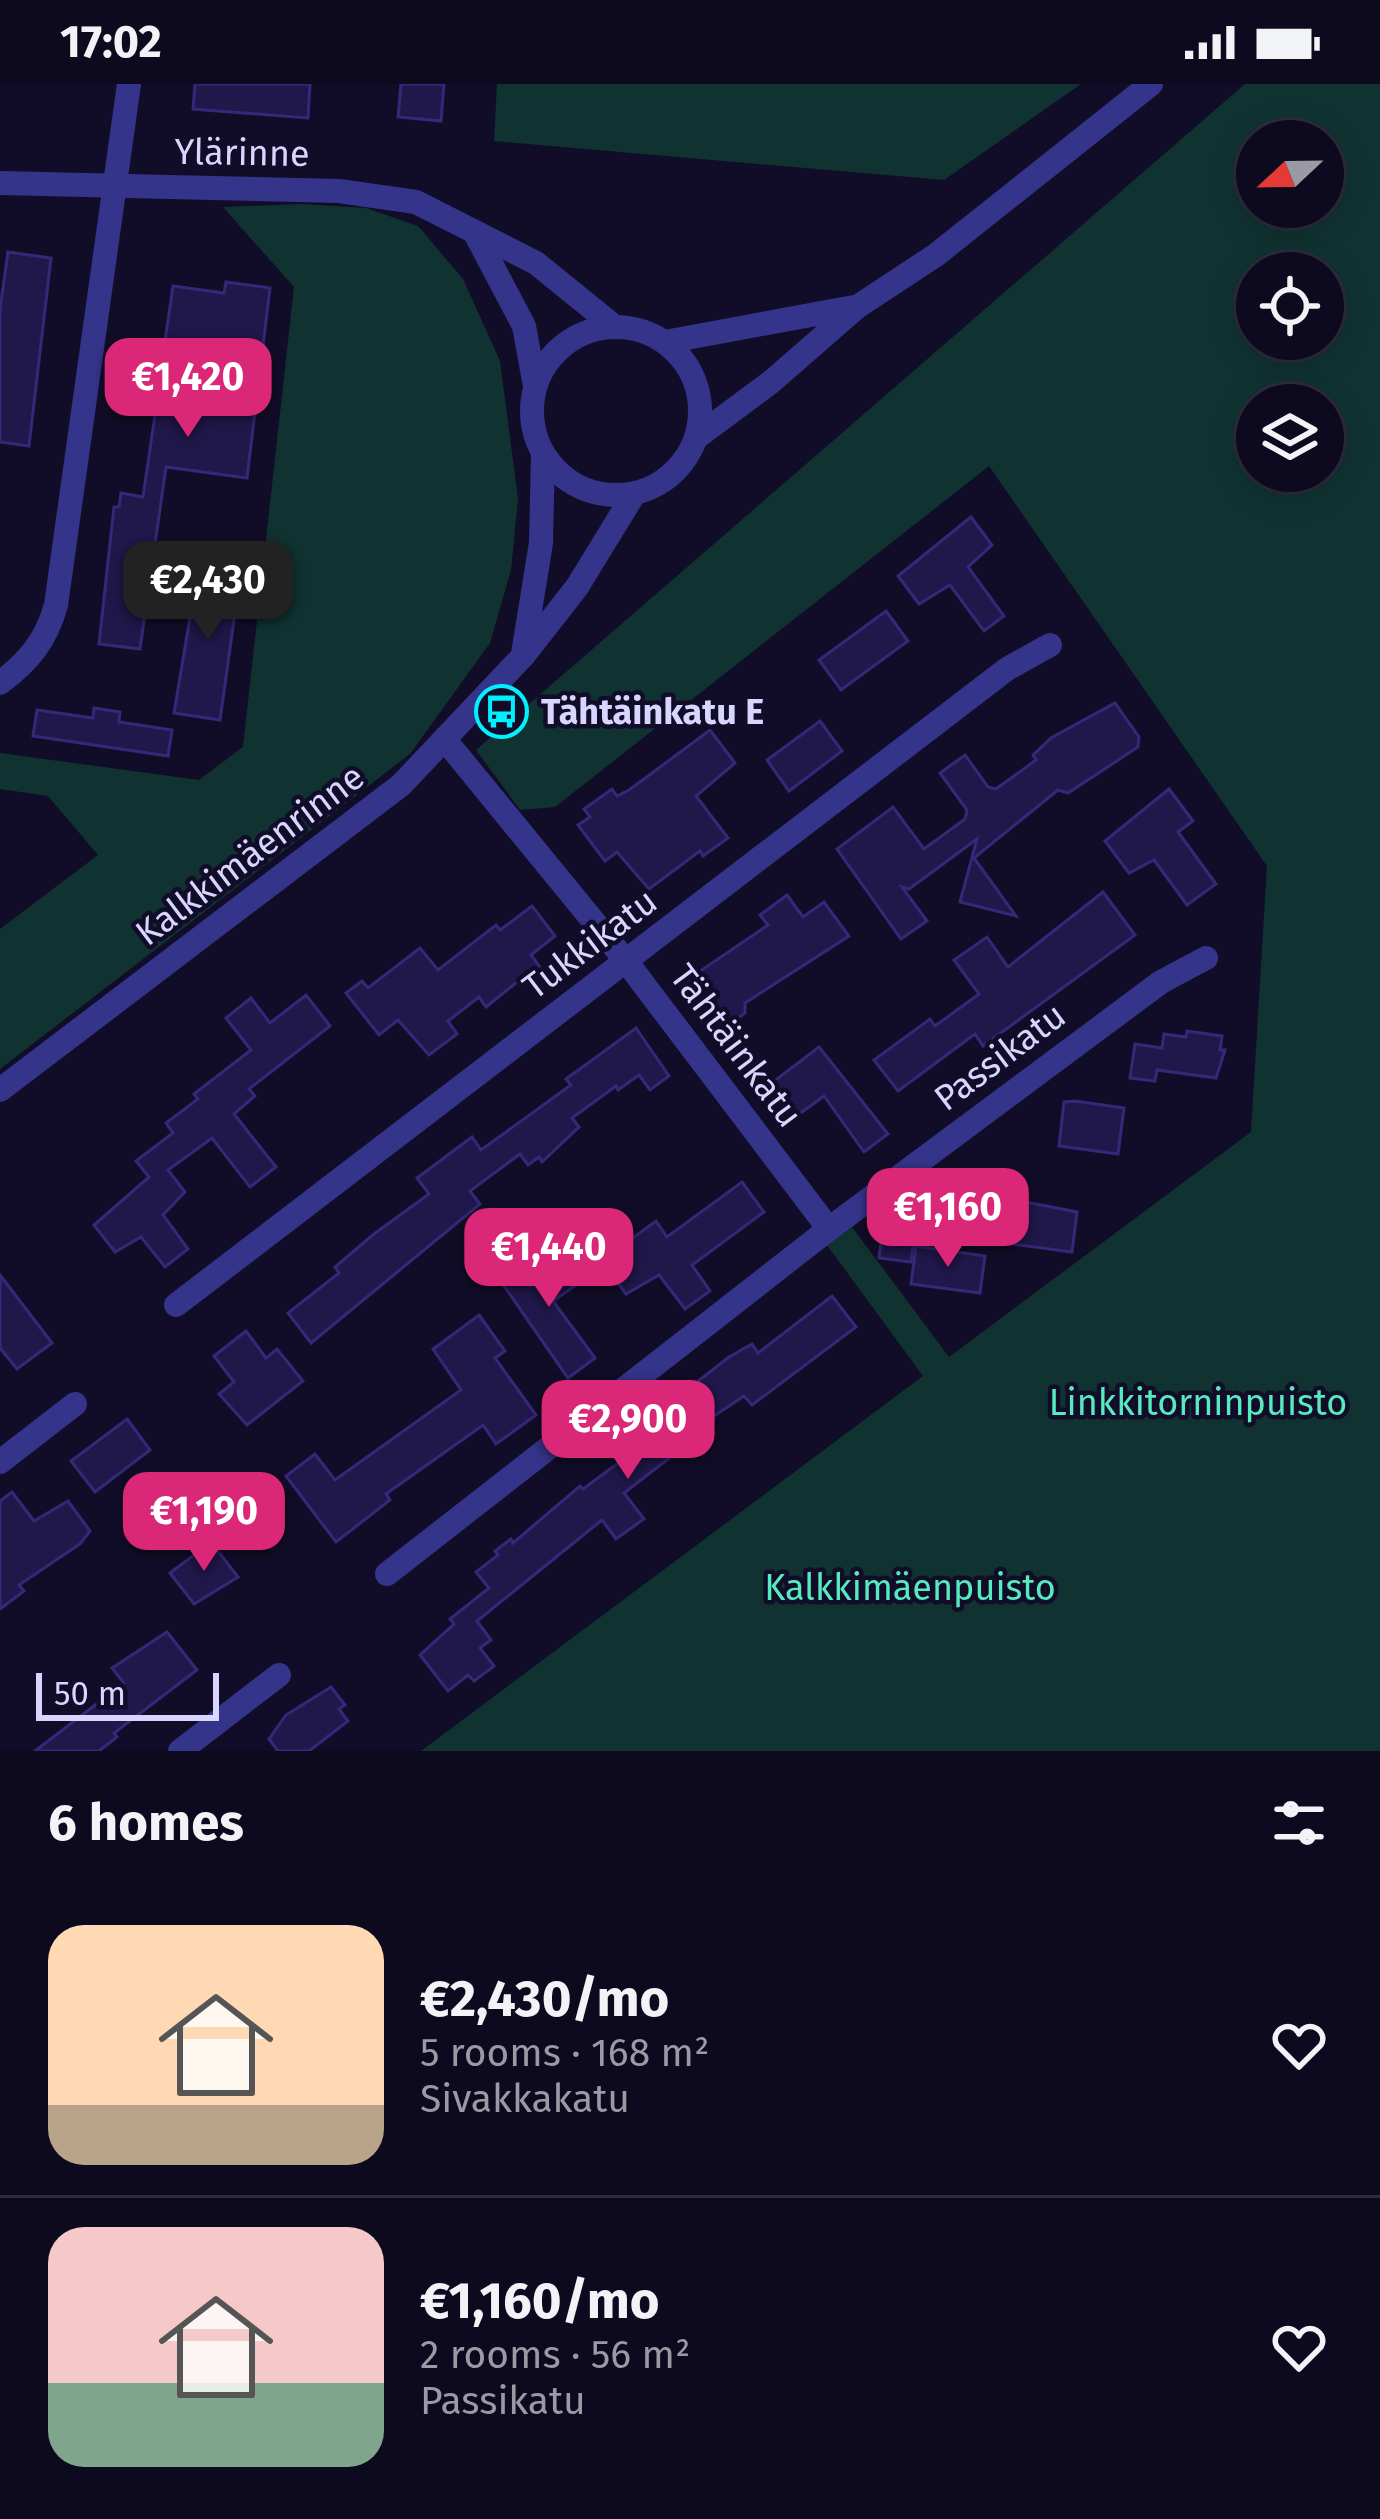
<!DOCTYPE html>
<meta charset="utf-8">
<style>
:root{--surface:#0d0a1f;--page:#161328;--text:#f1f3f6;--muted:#9a9aa4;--line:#2d2b3d;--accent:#db2777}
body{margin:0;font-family:"Fira Sans",sans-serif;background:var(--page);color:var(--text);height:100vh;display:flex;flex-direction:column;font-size:45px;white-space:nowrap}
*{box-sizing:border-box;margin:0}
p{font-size:39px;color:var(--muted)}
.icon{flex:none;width:66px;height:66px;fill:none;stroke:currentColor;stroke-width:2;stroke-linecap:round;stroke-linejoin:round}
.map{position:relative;height:1667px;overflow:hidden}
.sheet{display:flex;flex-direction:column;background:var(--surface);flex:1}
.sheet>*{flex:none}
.needle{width:78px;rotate:248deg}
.buttons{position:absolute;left:1236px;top:36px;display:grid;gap:24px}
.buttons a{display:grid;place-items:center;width:108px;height:108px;border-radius:50%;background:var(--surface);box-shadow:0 6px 30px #0003,0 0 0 3px var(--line);font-size:60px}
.scale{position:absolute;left:36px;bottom:30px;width:183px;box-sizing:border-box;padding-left:12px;border:6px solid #d8d5ff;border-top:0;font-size:33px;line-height:42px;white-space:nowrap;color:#d8d5ff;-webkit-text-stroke:9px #110d29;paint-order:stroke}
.price{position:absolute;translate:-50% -102px;padding:0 27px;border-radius:24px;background:var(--accent);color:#fff;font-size:39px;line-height:78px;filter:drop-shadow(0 3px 6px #0008)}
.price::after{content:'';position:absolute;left:50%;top:72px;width:36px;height:27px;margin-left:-18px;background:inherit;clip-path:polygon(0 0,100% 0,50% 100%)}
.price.selected{background:#222;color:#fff}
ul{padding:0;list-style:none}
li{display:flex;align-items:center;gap:36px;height:300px;padding:0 48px}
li+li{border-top:3px solid var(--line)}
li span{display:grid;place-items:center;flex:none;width:336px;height:240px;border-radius:36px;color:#555}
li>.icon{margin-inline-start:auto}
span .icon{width:144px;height:144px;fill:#fffc;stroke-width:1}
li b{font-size:51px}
h2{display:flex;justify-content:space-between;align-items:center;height:144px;padding:0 48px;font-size:51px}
.status{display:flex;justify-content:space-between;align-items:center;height:84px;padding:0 60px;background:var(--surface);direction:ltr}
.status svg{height:33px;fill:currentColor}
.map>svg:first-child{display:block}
</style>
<div class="status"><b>17:02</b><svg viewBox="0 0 49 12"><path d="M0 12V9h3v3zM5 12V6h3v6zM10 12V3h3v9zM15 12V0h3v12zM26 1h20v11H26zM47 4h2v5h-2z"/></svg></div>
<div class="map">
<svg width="1380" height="1667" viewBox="0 0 1380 1667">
<rect width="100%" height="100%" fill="#110d29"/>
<g fill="#103331" fill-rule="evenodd">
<path d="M 497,0 L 1081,0 L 944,96 L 494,57 Z"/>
<path d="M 1245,0 L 1380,0 L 1380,1667 L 421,1667 L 923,1292 L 827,1161 L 852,1143 L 949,1273 L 1251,1048 L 1267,782 L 989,382 L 555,723 L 520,726 L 476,666 ZM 1257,57 L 1323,57 L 1323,123 L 1257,123 ZM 1257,189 L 1323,189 L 1323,255 L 1257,255 ZM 1257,321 L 1323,321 L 1323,387 L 1257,387 Z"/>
<path d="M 302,120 L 366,124 L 418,142 L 463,195 L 500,277 L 518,415 L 511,486 L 490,559 L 410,670 L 0,985 L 0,845 L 98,771 L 48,712 L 0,705 L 0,669 L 199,696 L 243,663 L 294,203 L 223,123 Z"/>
</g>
<g fill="#20184b" stroke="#352879" stroke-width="3">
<path d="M 195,0 L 310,0 L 308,34 L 193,25 Z"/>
<path d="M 401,0 L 444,0 L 441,37 L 398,33 Z"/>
<path d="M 8,168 L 51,174 L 29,362 L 0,358 L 0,225 Z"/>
<path d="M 226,198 L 270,204 L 247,394 L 166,383 L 140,565 L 99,560 L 114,423 L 119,423 L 121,409 L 143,413 L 157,317 L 208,324 L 216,264 L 165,257 L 173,202 L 224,209 Z"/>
<path d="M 971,433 L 992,461 L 968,483 L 1004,532 L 984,547 L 950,501 L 919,520 L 898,492 Z"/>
<path d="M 199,480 L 241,486 L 220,636 L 174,629 Z"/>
<path d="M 886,527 L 908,557 L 841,606 L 819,576 Z"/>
<path d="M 1115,619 L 1139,653 L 1138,663 L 1068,709 L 1058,706 L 974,774 L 1016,832 L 960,818 L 977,755 L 909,805 L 902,803 L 927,837 L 901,855 L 837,765 L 893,723 L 924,765 L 965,735 L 967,726 L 940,689 L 965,671 L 988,703 L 996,705 L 1036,676 L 1033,671 L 1051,654 Z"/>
<path d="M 94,624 L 120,628 L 119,638 L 172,646 L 168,672 L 33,652 L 37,626 L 93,634 Z"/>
<path d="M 820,637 L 842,667 L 789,707 L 767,676 Z"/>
<path d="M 710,646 L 735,679 L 696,712 L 728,754 L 703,772 L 700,767 L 649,805 L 617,768 L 605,777 L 578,741 L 590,733 L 584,725 L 612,705 L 617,712 L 629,706 Z"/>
<path d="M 1169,705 L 1193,737 L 1178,748 L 1216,800 L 1187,821 L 1154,776 L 1129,789 L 1105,757 Z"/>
<path d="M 1103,808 L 1135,851 L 983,962 L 975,950 L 898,1007 L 874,976 L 930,935 L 935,942 L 979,910 L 954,876 L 987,853 L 1008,883 Z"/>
<path d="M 787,811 L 803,833 L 824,818 L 849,852 L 745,919 L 745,929 L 725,944 L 715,941 L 684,898 L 768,841 L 760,831 Z"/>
<path d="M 532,822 L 555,852 L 531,871 L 543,887 L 527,900 L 522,894 L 486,923 L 479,913 L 448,937 L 457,950 L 429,971 L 398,936 L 379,951 L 346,909 L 362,897 L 368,904 L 420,864 L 438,886 L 496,841 L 500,846 Z"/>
<path d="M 306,911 L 330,942 L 249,1005 L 255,1012 L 234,1030 L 276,1083 L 250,1103 L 212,1054 L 168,1086 L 185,1108 L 163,1131 L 188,1165 L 165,1183 L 141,1153 L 115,1168 L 94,1141 L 149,1093 L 136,1077 L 173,1049 L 166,1039 L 198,1015 L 194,1010 L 251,966 L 226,934 L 251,914 L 270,939 Z"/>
<path d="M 636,944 L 669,992 L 650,1006 L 639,991 L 618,1006 L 616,1002 L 572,1034 L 579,1043 L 542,1078 L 539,1073 L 528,1081 L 520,1070 L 470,1107 L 480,1120 L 311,1259 L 288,1229 L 339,1189 L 335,1183 L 374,1150 L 429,1110 L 417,1094 L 472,1053 L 481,1066 L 571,1001 L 566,995 Z"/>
<path d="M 1187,947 L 1222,952 L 1220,966 L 1225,966 L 1216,994 L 1157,986 L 1155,997 L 1130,994 L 1135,960 L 1162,964 L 1164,950 L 1186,953 Z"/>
<path d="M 819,963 L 888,1050 L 864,1068 L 824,1012 L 798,1031 L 773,998 Z"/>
<path d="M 1075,1017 L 1124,1024 L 1118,1070 L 1059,1062 L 1064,1018 Z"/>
<path d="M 973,1087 L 1004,1091 L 999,1126 L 968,1122 Z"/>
<path d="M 742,1098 L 764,1128 L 692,1181 L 710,1207 L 685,1225 L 659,1191 L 626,1210 L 601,1177 L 656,1137 L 667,1153 Z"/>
<path d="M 1011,1115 L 1077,1128 L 1072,1168 L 1005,1159 Z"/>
<path d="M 883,1143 L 915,1147 L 911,1178 L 879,1174 Z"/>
<path d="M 916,1162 L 985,1172 L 980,1209 L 911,1200 Z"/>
<path d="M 549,1165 L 576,1201 L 553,1217 L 595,1274 L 568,1294 L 502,1199 Z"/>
<path d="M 0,1191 L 52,1259 L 17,1285 L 0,1264 Z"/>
<path d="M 832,1212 L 856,1243 L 752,1321 L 744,1312 L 693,1346 L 698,1352 L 624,1409 L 644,1435 L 616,1455 L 602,1436 L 477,1537 L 491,1556 L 480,1564 L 494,1582 L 474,1597 L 468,1591 L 448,1607 L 420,1571 L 454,1540 L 450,1535 L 489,1504 L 476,1488 L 498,1471 L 495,1467 L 511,1455 L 513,1459 L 580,1402 L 583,1405 L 629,1371 L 624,1364 L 698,1307 L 693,1301 L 729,1273 L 752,1260 L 758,1269 Z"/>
<path d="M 479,1231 L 505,1267 L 495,1274 L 536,1331 L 496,1360 L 483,1341 L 386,1410 L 390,1416 L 336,1458 L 286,1392 L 315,1370 L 335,1396 L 461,1306 L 433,1265 Z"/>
<path d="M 246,1247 L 266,1274 L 277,1265 L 303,1297 L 247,1341 L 219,1310 L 234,1298 L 214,1272 Z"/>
<path d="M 127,1335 L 150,1366 L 95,1408 L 71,1377 Z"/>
<path d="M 12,1408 L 34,1437 L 68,1417 L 90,1447 L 80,1460 L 19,1501 L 24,1507 L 0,1525 L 0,1417 Z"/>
<path d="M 211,1458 L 238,1493 L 194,1520 L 170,1489 Z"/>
<path d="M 167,1548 L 197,1586 L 114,1649 L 117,1653 L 99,1667 L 35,1667 L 124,1599 L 112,1584 Z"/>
<path d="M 331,1603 L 345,1621 L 339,1625 L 348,1637 L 309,1667 L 278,1667 L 269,1655 L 286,1631 Z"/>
</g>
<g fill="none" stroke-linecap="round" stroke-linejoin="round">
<g stroke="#35348b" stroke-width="24">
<path d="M 0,99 L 339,107 L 416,118 L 536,179 L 615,243"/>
<path d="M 476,151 L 524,242 L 535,302"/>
<circle cx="616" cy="327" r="84"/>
<path d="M 665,258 L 854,223"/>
<path d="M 697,353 L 771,298 L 857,223 L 936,171 L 1151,0"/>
<path d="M 523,570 L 541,459 L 543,370"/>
<path d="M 0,599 C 29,577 46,557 56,521 L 129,0"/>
<path d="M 446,657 L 626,877 L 829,1145"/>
<path d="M 0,1006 L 401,701 L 523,572 L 577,503 L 634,410"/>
<path d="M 176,1221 L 1007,585 L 1050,561"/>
<path d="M 0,1378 L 75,1320"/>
<path d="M 387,1490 L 829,1145 L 1161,898 L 1206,874"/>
<path d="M 180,1667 L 279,1591"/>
</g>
</g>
<defs>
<symbol id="bus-ring" viewBox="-11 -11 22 22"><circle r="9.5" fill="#110d29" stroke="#01efff" stroke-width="1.5"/><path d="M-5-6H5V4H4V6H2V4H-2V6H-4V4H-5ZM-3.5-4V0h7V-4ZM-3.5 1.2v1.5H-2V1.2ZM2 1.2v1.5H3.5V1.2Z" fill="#01efff"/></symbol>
</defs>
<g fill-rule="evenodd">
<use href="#bus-ring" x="472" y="598" width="59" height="59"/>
</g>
<g text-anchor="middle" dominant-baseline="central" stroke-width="9" stroke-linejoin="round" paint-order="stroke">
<g font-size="36" fill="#d8d5ff" stroke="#110d29">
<text transform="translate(242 69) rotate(1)">Ylärinne</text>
<text transform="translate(250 771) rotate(-37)">Kalkkimäenrinne</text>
<text transform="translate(590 860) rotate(-37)">Tukkikatu</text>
<text transform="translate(736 962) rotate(53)">Tähtäinkatu</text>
<text transform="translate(1000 973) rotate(-37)">Passikatu</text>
</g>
<g font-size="36" font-weight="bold" fill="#d8d5ff" stroke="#110d29" text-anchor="start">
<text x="541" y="628">Tähtäinkatu E</text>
</g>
<g font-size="36" fill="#56eabf" stroke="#110d29">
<text x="1198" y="1319">Linkkitorninpuisto</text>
<text x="910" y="1504">Kalkkimäenpuisto</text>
</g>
</g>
</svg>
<div class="buttons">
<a><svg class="needle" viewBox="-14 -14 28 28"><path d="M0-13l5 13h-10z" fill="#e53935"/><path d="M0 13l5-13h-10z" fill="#9a9aa4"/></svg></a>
<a><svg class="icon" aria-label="locate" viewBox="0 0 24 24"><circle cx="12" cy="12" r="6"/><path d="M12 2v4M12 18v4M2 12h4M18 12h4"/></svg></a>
<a><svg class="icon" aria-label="layers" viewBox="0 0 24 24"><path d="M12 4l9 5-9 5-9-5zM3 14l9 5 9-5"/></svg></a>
</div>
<div class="scale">50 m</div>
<b class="price" style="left:188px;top:356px">€1,420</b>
<b class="price selected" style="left:208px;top:559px">€2,430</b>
<b class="price" style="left:948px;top:1186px">€1,160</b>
<b class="price" style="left:549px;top:1226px">€1,440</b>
<b class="price" style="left:628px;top:1398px">€2,900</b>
<b class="price" style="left:204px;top:1490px">€1,190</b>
</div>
<section class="sheet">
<h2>6 homes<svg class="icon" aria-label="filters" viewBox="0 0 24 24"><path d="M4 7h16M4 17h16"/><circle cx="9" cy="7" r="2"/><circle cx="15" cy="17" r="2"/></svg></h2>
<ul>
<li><span style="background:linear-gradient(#ffd9b3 75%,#b9a48a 0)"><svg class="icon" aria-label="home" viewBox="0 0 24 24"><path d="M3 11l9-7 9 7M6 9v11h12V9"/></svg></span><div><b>€2,430/mo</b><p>5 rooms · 168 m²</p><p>Sivakkakatu</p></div><svg class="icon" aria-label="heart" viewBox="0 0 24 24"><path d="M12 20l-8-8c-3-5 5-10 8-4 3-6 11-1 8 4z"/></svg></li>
<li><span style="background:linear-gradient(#f6c9c9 65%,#7fa58c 0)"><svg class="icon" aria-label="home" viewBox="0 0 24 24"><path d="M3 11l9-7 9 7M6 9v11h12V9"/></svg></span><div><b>€1,160/mo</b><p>2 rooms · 56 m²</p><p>Passikatu</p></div><svg class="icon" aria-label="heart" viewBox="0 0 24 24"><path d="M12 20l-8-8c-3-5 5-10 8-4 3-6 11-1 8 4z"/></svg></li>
</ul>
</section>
